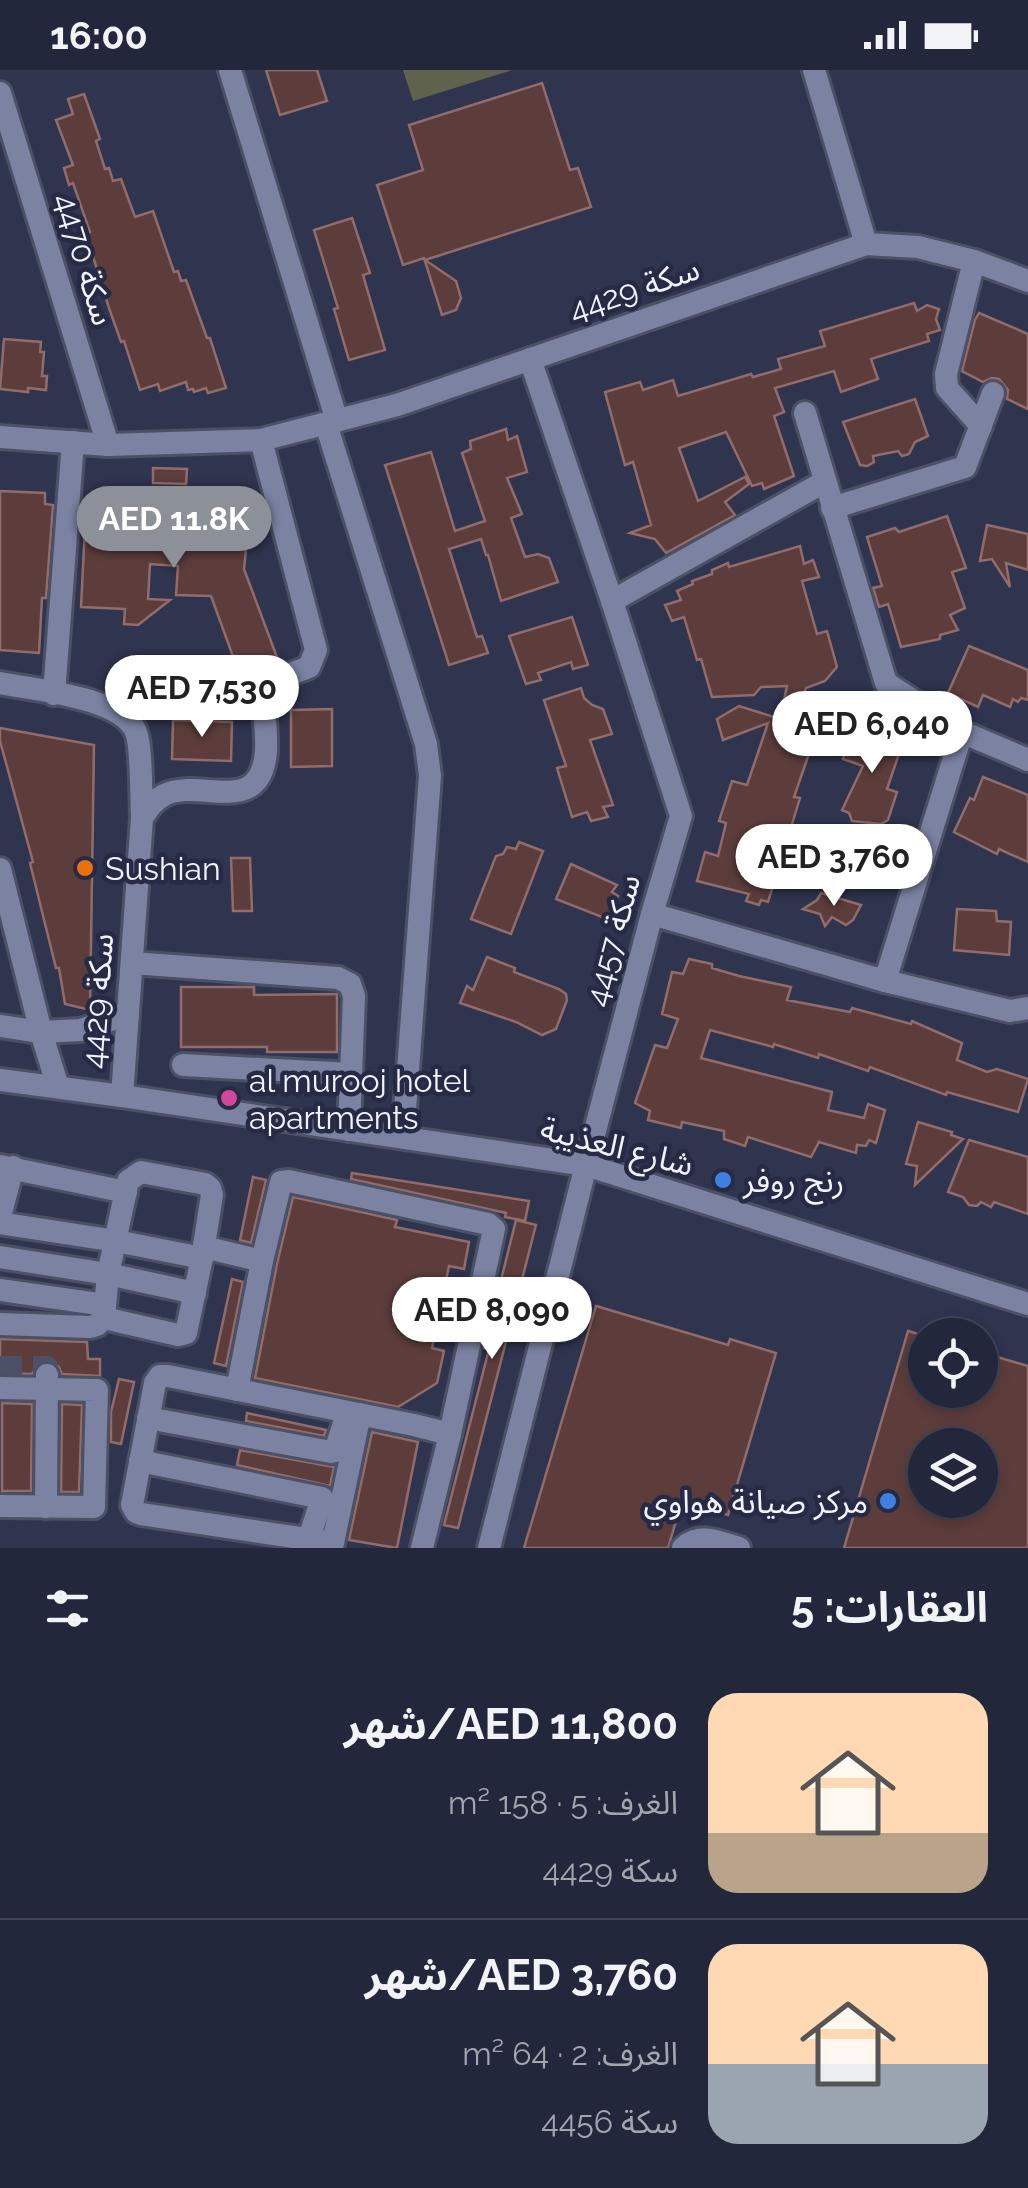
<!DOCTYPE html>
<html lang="ar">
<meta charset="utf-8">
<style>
:root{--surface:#23273b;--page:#2f3346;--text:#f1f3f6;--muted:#a3a5af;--line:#404455;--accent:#8c9099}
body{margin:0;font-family:Raleway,"Noto Sans Arabic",sans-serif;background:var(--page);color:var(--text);direction:rtl;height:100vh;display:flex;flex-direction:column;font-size:38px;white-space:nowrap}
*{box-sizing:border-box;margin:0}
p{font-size:32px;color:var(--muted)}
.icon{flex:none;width:55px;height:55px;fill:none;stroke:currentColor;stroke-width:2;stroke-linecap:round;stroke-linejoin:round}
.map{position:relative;height:1478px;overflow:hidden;direction:ltr}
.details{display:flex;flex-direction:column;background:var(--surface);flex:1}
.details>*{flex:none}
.fabs{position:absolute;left:908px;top:1248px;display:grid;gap:20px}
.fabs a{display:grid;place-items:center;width:90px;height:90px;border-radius:50%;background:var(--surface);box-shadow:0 5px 15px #0003,0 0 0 2px var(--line);font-size:50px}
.price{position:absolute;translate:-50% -85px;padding:0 22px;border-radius:35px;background:#fff;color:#222;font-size:32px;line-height:65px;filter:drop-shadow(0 2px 5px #0008)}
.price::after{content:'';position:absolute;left:50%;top:60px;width:30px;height:22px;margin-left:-15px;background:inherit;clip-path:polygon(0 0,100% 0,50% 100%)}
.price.on{background:var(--accent);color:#fff}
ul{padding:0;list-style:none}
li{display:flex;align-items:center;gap:30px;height:250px;padding:0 40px}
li+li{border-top:2px solid var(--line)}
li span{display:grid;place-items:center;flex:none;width:280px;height:200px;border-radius:30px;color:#555}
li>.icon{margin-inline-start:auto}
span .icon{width:120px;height:120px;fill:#fffc;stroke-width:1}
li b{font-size:42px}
h2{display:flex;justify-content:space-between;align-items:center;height:120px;padding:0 40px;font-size:42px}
.status{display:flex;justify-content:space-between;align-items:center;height:70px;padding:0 50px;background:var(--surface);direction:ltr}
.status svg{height:28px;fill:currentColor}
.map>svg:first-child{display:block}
</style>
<div class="status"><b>16:00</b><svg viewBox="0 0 49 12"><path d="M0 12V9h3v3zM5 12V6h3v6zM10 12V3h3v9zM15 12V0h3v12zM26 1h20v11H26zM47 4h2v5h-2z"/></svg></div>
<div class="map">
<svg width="1028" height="1478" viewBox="0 0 1028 1478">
<rect width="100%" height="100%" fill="#2f344f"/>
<path fill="#5f634b" d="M 403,0 L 512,0 L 413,31 Z"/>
<g fill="#5c3d3c" stroke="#926c6b" stroke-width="2.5" fill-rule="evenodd">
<path d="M 266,0 L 317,0 L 327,31 L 280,45 Z"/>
<path d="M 542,13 L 570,100 L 578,98 L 591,137 L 425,190 L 456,211 L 461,228 L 456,240 L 442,245 L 424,188 L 403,195 L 377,115 L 423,100 L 409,55 Z"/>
<path d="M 84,24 L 100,69 L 96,71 L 105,99 L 109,98 L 113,111 L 121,109 L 135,147 L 153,141 L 174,202 L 178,201 L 181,211 L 186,210 L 207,268 L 210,268 L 226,318 L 208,323 L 206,318 L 194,322 L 193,319 L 188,320 L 186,312 L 160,321 L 158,314 L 140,320 L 124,271 L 121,272 L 109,238 L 86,164 L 90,162 L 73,113 L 69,115 L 64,98 L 73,95 L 56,50 L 73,44 L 68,29 Z"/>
<path d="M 352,148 L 370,203 L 363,205 L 385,280 L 349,290 L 334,239 L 338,238 L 314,160 Z"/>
<path d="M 914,233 L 917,241 L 927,235 L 939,239 L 936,249 L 940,260 L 927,264 L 929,271 L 871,289 L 878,309 L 841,322 L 834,301 L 775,318 L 784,342 L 774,346 L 794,406 L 764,419 L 762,413 L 752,416 L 726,362 L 679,378 L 698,431 L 745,407 L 749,414 L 725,432 L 735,445 L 666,483 L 655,469 L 630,463 L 651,455 L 633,392 L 625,395 L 605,322 L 640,312 L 643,320 L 673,310 L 678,326 L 751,304 L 753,307 L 781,299 L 778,289 L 825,276 L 820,261 Z"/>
<path d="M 979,243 L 1028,264 L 1028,339 L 1007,329 L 1008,320 L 999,309 L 992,308 L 983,312 L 962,301 L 975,250 Z"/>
<path d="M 4,269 L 41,272 L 40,282 L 44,282 L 42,306 L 47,306 L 46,320 L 28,318 L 28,322 L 0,319 Z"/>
<path d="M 915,329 L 928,366 L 915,372 L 909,384 L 902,386 L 898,381 L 873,386 L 874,392 L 867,396 L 860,395 L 843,352 Z"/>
<path d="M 506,359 L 508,370 L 517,366 L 527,402 L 507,408 L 522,444 L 511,448 L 525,487 L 538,484 L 549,488 L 558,512 L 501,531 L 488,485 L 486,485 L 481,469 L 449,479 L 477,567 L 482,566 L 488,583 L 449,595 L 385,395 L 431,382 L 455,461 L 485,451 L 462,383 L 471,379 L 470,371 Z"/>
<path d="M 153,398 L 187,399 L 186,414 L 153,413 Z"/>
<path d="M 0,421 L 45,423 L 45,434 L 53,435 L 46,528 L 42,528 L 39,583 L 0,580 Z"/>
<path d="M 200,434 L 216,435 L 215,445 L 230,447 L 229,463 L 235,464 L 234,479 L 246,480 L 244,499 L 278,590 L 239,603 L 211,526 L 176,525 L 178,496 L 150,494 L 148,529 L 170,530 L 138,555 L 124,554 L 125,539 L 81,537 L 86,437 L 199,443 Z"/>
<path d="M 947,446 L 966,498 L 952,502 L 965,538 L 950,545 L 958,560 L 940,565 L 940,569 L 901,577 L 888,534 L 879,537 L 873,518 L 882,516 L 867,467 L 895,458 L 899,462 Z"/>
<path d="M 987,455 L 1028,464 L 1028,500 L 1006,493 L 1010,517 L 992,489 L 980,491 Z"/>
<path d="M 800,476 L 804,494 L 813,490 L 819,507 L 802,511 L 817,564 L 827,561 L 837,597 L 825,611 L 806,618 L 789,669 L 812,675 L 794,727 L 800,728 L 768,832 L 761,830 L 759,835 L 746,831 L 749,824 L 697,811 L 705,782 L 718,786 L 726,753 L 719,751 L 732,711 L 747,715 L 768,653 L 723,670 L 717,649 L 739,636 L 780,649 L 787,616 L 761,617 L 754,625 L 712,627 L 701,589 L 697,590 L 684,547 L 672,551 L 665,535 L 681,530 L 677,521 L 693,514 L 692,511 L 712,504 L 712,500 L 728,493 L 729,497 Z"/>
<path d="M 572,547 L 588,595 L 573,599 L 571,592 L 538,603 L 541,610 L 526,614 L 509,566 Z"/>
<path d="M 969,576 L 1028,600 L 1028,630 L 1021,628 L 1018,632 L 1013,629 L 1010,637 L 983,625 L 978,637 L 948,623 Z"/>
<path d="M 581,618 L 584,628 L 592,635 L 603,639 L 612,664 L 590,670 L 613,735 L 603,737 L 608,747 L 591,751 L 587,742 L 572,747 L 557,698 L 566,696 L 544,630 Z"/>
<path d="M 332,639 L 332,696 L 291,697 L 291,640 Z"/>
<path d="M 173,650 L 232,652 L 231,691 L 172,689 Z"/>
<path d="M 0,658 L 94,675 L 90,940 L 65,934 L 59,898 L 56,898 L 30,793 L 33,792 L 0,671 Z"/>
<path d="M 852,658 L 904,669 L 887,719 L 897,722 L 888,750 L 881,754 L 852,751 L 849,743 L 842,740 L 863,696 L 843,689 Z"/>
<path d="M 983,707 L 1028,725 L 1028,792 L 999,779 L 997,784 L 954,762 L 970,728 L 974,730 Z"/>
<path d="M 858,762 L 877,790 L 869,797 L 872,802 L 844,818 L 823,782 Z"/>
<path d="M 519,772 L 543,781 L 511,864 L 471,849 L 496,786 L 503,784 L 507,777 L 516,779 Z"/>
<path d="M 231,788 L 250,788 L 252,841 L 233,841 Z"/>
<path d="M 571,794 L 617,815 L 612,822 L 618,826 L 607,849 L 556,829 Z"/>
<path d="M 821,823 L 861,835 L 853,850 L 846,855 L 832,847 L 825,856 L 820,844 L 803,839 L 817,830 Z"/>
<path d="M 957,839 L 996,841 L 997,851 L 1011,852 L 1009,885 L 954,880 Z"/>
<path d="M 487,887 L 515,898 L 514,902 L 559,919 L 566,924 L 567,930 L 556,959 L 542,965 L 516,952 L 460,933 L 467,916 L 473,920 Z"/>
<path d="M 689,889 L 712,894 L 712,898 L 739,906 L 791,917 L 787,930 L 850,942 L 852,938 L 911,954 L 912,951 L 962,973 L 957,990 L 987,1002 L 997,999 L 1028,1009 L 1018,1042 L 947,1022 L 946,1025 L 870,997 L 868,1001 L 819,984 L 818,988 L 774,974 L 773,977 L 710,960 L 701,988 L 832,1022 L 828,1040 L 864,1048 L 868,1034 L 885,1040 L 876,1073 L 869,1070 L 866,1076 L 857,1075 L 856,1083 L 819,1072 L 811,1087 L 748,1067 L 745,1076 L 724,1069 L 724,1061 L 682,1052 L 681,1058 L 648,1050 L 650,1041 L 635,1033 L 655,975 L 667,978 L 678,949 L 662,944 L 672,902 L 683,904 Z"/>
<path d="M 181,917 L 254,917 L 254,925 L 337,924 L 337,982 L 267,982 L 267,977 L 181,977 Z"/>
<path d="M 918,1052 L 952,1062 L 951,1065 L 963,1069 L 915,1115 L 917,1096 L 906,1094 Z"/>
<path d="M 969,1070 L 1028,1087 L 1028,1144 L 994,1132 L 991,1137 L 981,1132 L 977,1136 L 969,1135 L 963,1127 L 948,1122 Z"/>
<path d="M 352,1103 L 529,1131 L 525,1151 L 505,1147 L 506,1143 L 351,1109 Z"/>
<path d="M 253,1107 L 266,1110 L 251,1173 L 240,1170 Z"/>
<path d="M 293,1127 L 397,1150 L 395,1157 L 469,1172 L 464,1199 L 449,1196 L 432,1278 L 444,1281 L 437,1313 L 398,1337 L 255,1308 L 277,1194 Z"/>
<path d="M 516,1150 L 536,1155 L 458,1458 L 444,1455 L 489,1279 L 484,1278 Z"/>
<path d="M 232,1209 L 243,1212 L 226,1296 L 214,1293 Z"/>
<path d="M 596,1236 L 728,1275 L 730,1269 L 776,1283 L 728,1445 L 682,1431 L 668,1478 L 524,1478 Z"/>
<path d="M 908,1261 L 925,1266 L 925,1320 L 980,1320 L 980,1282 L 1028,1296 L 1028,1478 L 844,1478 ZM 925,1375 L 980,1375 L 980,1430 L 925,1430 Z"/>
<path d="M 0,1269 L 87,1272 L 88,1289 L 100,1289 L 100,1306 L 62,1304 L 59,1297 L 48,1290 L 39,1293 L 32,1304 L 0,1303 Z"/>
<path d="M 119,1309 L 134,1312 L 121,1374 L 111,1372 L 111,1342 Z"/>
<path d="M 2,1333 L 32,1334 L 31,1421 L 2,1421 Z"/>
<path d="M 62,1334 L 82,1335 L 79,1422 L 61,1422 Z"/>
<path d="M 247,1343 L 326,1360 L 324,1366 L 246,1351 Z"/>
<path d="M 372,1362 L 418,1372 L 397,1478 L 349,1470 Z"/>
<path d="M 240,1380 L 334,1397 L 330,1416 L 237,1395 Z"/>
</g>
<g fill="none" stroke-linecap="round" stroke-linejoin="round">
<path stroke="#4c5169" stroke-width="22" stroke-dasharray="22 11" stroke-linecap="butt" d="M 0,1297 L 47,1297 L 47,1305"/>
<defs>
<g id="minor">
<path d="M 230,0 L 337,351"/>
<path d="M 814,0 L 866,174"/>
<path d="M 0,23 L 108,375"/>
<path d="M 974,191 L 946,304 L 947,318 L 981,356"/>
<path d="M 805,343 L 886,613 L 962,662 L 1028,690"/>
<path d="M 326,354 L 426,674 L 430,706 L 403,1067"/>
<path d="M 0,367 L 108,375 L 261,370 L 397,335 L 866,174 L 918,177 L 974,191 L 1028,211"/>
<path d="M 832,438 L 965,397 L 993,323"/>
<path d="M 612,531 L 824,412"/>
<path d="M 0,613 C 34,620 122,627 136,662 C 142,678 141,729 142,748"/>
<path d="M 54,624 L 73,372"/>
<path d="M 0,799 L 41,962 L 58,1017"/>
<path d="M 652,844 L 885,911 L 1010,941 L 1028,938"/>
<path d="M 132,893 L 338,908 L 350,914 L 354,926 L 349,1060"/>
<path d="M 885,911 L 962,662"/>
<path d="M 0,956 L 41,962 L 81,960 L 128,944"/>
<path d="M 183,995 L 351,1004"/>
<path d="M 0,1010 L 122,1026 L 586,1095 L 1028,1234"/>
<path d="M 122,1026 L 142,748 C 148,739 153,731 164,725 C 200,707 261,749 266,681 C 267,663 264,643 263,625 L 278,609 L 309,597 L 316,580 L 261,370"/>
<path d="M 0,1096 L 126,1122"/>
<path d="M 0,1147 L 13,1097"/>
<path d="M 0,1153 L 116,1171 L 202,1188 L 186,1263 L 178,1265 L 104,1248 L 97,1255 L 90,1257 L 0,1254"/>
<path d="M 204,1177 L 262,1191 L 281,1112 L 289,1111 L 488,1154 L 494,1159 L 450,1364"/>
<path d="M 0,1187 L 108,1204 L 195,1223"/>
<path d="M 0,1220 L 105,1235"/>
<path d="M 104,1248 L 108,1204 L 128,1111 L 141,1102 L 205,1114 L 210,1118 L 212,1125 L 202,1188"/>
<path d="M 0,1318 L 97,1320 L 94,1437 L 0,1436"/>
<path d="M 237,1320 L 262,1191"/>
<path d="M 360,1344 L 333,1473 L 141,1444 L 136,1442 L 132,1435 L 155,1313 L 160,1306 L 168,1306 L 414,1355 L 450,1364 L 422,1478"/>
<path d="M 148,1348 L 331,1382 L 335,1381 L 346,1347"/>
<path d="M 140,1391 L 322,1428 L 306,1478"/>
<path d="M 46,1437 L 47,1305"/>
<path d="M 489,1478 L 586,1095 L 652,844 L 681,746 L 612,531 L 530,289"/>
<path d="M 683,1478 C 700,1462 719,1472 739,1478"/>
</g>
</defs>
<use href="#minor" stroke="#4c5064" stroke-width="28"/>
<use href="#minor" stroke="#7b82a2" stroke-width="22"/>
</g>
<circle fill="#e8710a" stroke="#262a44" stroke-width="4" cx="85" cy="798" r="10"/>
<circle fill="#d1479c" stroke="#262a44" stroke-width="4" cx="229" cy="1028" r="10"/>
<g fill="#3f7fe0" stroke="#262a44" stroke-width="4">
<circle cx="723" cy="1110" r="10"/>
<circle cx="888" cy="1431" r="10"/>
</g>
<g text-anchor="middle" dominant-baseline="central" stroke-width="9" stroke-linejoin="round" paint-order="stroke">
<g font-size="32" fill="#f1f3fe" stroke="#262a44">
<text transform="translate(85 189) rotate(73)">سكة 4470</text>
<text transform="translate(634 219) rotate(-19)">سكة 4429</text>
<text transform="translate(612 870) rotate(-75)">سكة 4457</text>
<text transform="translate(97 931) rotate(-86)">سكة 4429</text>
<text transform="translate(617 1076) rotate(14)">شارع العذيبة</text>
</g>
<g font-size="32" fill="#f1f3fe" stroke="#262a44" text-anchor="start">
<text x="105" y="798">Sushian</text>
<text x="249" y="1010">al murooj hotel<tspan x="249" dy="37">apartments</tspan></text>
<text x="743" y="1110">رنج روفر</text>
<text x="868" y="1431" text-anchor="end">مركز صيانة هواوي</text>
</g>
</g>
</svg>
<div class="fabs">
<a><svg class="icon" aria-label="locate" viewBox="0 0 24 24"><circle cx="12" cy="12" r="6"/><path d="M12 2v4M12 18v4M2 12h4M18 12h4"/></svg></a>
<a><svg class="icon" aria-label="layers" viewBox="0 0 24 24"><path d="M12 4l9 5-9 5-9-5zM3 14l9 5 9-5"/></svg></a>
</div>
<b class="price on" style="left:174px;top:501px">AED 11.8K</b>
<b class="price" style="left:202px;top:670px">AED 7,530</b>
<b class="price" style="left:872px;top:706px">AED 6,040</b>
<b class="price" style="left:834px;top:839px">AED 3,760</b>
<b class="price" style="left:492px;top:1292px">AED 8,090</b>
</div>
<section class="details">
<h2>العقارات: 5<svg class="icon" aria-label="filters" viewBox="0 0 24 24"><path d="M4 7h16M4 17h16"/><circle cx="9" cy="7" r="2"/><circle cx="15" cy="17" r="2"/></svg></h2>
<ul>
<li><span style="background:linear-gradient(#ffd9b3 70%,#b9a48a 0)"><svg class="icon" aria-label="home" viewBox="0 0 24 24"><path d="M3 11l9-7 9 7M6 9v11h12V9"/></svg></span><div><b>AED 11,800/شهر</b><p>الغرف: 5 · 158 m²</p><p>سكة 4429</p></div></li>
<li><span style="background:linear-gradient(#ffd9b3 60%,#9aa5b1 0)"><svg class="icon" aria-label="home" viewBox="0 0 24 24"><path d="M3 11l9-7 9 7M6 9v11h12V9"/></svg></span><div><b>AED 3,760/شهر</b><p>الغرف: 2 · 64 m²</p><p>سكة 4456</p></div></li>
</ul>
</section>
